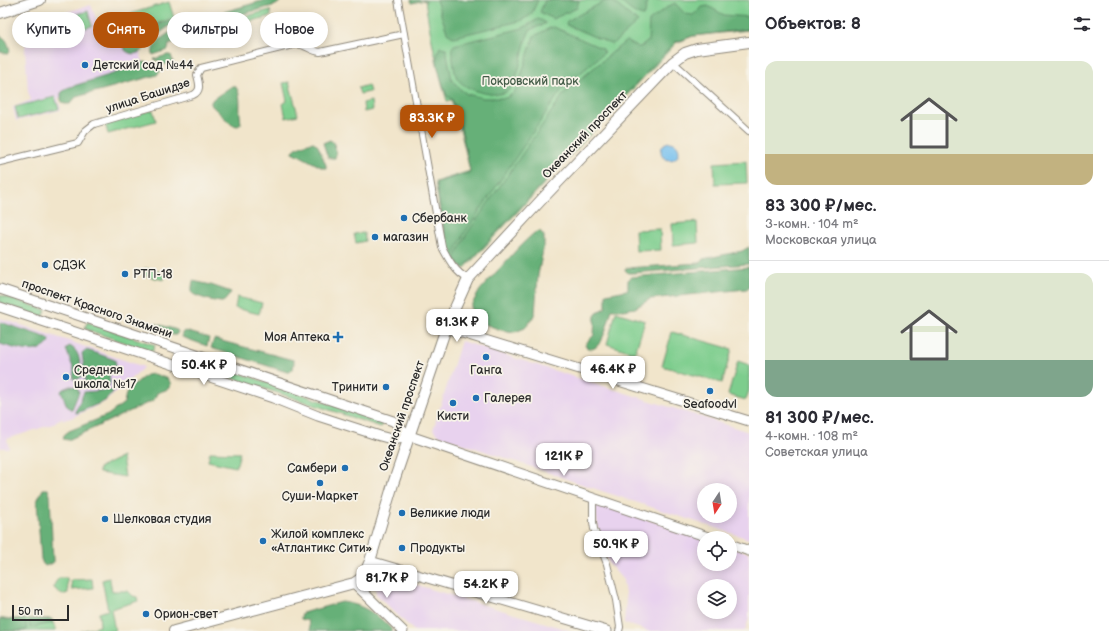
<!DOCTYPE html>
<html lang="ru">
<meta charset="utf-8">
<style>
:root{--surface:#fff;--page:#f7f7f7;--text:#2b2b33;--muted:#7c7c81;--line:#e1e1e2;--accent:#b45309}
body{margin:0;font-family:"Balsamiq Sans",sans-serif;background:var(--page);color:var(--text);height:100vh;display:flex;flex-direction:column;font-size:15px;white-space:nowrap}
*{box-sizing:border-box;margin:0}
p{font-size:13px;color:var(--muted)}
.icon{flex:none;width:22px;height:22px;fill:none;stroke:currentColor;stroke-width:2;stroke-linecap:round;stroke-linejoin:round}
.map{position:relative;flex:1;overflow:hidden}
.side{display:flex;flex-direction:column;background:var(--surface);width:360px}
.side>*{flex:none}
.hud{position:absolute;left:12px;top:12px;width:380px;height:36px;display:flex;gap:8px}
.needle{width:26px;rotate:192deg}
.buttons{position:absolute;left:697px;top:483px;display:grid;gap:8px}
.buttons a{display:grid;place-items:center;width:40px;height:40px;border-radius:50%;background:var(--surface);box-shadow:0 2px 10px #0003;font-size:20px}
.scale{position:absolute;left:12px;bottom:10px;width:57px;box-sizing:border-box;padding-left:4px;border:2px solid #2b2b2b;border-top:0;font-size:11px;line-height:14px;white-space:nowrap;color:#2b2b2b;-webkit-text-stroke:3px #f7f3e8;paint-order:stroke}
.price{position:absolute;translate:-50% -34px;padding:0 9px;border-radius:8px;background:#fff;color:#222;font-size:13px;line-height:26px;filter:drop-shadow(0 1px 2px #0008)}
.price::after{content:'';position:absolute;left:50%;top:24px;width:12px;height:9px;margin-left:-6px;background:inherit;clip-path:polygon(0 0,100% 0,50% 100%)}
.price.current{background:var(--accent);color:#fff}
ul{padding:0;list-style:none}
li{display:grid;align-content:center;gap:8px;height:212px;padding:0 16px}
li+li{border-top:1px solid var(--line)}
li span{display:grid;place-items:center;height:124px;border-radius:12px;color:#555}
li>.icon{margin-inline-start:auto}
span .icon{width:72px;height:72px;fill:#fffc;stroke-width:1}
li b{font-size:17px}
h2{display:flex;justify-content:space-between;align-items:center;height:48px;padding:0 16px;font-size:17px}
.tag{padding:0 14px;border-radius:18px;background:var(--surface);box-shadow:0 2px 10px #0003;font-size:14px;line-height:36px}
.tag.current{background:var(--accent);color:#fff}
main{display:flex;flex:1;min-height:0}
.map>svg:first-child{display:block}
</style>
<main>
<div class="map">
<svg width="749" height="631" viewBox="0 0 749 631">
<rect width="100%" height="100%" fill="#f7f3e8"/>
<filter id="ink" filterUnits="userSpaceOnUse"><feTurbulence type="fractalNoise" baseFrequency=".025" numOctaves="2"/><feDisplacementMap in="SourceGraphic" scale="8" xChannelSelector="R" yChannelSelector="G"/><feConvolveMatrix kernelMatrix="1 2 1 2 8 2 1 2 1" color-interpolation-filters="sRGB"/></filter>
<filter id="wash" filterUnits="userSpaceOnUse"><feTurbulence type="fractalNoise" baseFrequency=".012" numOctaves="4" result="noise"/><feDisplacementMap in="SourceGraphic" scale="16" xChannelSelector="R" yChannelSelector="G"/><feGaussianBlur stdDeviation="0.9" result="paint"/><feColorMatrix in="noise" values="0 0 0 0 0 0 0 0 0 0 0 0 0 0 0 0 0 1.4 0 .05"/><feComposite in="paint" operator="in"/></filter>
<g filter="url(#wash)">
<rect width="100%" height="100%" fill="#f1e5cb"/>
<g fill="#e8d2ee" fill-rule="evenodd">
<path d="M 91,5 L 97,21 L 113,16 L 121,38 L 135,34 L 146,73 L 58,98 L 61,110 L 16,121 L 13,107 L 31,100 L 28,91 L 25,48 L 28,30 L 39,20 Z"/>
<path d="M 0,318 L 60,338 L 144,367 L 105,402 L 71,418 L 63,420 L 62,418 L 56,421 L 56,423 L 7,439 L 9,448 L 0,448 Z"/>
<path d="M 461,341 L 749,432 L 749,539 L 602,491 L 440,436 L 433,430 ZM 704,490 L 730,490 L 730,516 L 704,516 Z"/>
<path d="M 594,502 L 704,538 L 704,564 L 730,564 L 730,547 L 749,553 L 749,618 L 745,631 L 648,631 L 624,623 L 626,601 L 623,580 L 610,565 L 601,544 ZM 704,586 L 730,586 L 730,612 L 704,612 Z"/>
<path d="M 393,578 L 572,631 L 414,631 L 376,594 L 376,587 L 381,582 Z"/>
</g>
<g fill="#7dcd8d" stroke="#547c5c">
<path d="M 411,0 L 749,0 L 749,30 L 693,36 L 676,43 L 464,269 L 457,263 L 446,247 L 435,182 L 470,171 L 461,133 L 451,100 L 447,101 C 437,67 430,35 425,0 L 412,3 Z"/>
<path d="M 169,2 L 174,18 L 125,34 L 120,17 Z"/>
<path d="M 270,10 L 271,16 L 236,25 L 235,19 Z"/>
<path d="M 88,11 L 92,26 L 42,41 L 38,26 Z"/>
<path d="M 230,20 L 232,27 L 209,33 L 207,27 Z"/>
<path d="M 289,82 L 298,115 L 286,118 L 283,104 L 287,101 L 283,83 Z"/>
<path d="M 368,85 L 370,92 L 360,94 L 358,88 Z"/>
<path d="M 55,97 L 59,109 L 18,119 L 15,107 Z"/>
<path d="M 371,101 L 372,110 L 364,112 L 363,103 Z"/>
<path d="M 153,110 L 156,121 L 108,134 L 105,123 Z"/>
<path d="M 746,161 L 747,183 L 715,184 L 714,163 Z"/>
<path d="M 697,222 L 698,243 L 673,245 L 672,224 Z"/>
<path d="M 660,229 L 661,250 L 636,251 L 635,230 Z"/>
<path d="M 364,233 L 365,241 L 356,243 L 354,234 Z"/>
<path d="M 145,268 L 165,273 L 164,280 L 143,275 Z"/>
<path d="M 0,295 L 46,310 L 43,317 L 0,303 Z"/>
<path d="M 237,297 L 262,303 L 259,314 L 235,308 Z"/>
<path d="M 616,312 L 645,321 L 635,353 L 607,344 Z"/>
<path d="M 87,322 L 155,345 L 152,352 L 85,329 Z"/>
<path d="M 672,332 L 732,349 L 722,383 L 662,366 Z"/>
<path d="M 178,352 L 383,422 L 381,427 L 175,359 Z"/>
<path d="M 738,361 L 749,365 L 749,390 L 746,400 L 728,395 Z"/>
<path d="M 210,452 L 240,453 L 236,467 L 208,461 Z"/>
<path d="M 122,457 L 125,477 L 99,473 L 99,468 Z"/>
<path d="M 59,578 L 67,578 L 68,593 L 62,595 L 54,588 L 55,583 Z"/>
<path d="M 109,578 L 110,580 L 112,591 L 128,591 L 133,596 L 137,597 L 138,601 L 111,609 L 115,631 L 81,631 L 100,626 L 99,613 L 108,610 L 102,580 Z"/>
<path d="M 92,579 L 93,588 L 72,590 L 71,580 Z"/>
<path d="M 0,619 L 52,619 L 56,631 L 0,631 Z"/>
</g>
<g fill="#66b078" stroke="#486e52">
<path d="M 265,0 L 280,0 L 280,2 L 276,5 L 206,24 L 201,24 L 200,19 Z"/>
<path d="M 436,0 L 538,0 L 531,15 L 520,21 L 454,37 L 451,36 L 447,32 Z"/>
<path d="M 545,0 L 579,0 L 577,8 L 553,19 L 540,12 Z"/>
<path d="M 619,0 L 647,0 L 645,14 L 643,16 C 633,14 627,7 619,0 Z"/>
<path d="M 605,1 L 612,1 L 638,22 L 614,43 L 611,44 L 567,25 L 566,23 L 567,21 Z"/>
<path d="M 675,3 L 685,14 L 693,15 L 702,7 L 708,6 L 724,15 L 749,17 L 749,29 L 693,36 L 675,42 L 465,266 L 462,267 L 455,258 L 466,235 L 565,92 L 626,41 L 638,47 L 641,47 L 648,41 L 649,21 L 669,6 Z"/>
<path d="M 538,19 L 545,22 L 545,24 L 532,29 L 529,32 C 521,48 521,78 509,90 C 499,100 463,90 457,78 C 454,73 454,65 453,60 C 452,54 450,49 454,45 L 523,28 Z"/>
<path d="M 172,20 L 175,21 L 174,23 C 169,27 163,30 159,34 C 150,42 138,62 125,50 L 122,40 L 126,35 Z"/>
<path d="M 193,22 L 195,23 C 207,36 180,41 171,43 L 169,45 L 168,50 L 153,55 C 149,40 181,26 193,22 Z"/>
<path d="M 554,27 L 603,49 L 604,53 L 563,88 L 464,234 L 453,257 L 447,246 L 436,184 L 437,182 L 469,173 L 470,171 L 462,132 L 452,99 L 448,97 L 445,92 C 442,79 432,59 440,47 L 446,48 L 452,80 L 460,89 L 467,94 L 483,98 L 506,98 L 514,93 L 519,82 L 534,36 L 550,28 Z"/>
<path d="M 0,36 C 7,38 9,45 10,52 L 8,54 L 0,52 Z"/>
<path d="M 167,55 L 171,55 L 173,62 L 171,65 L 164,64 L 154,59 Z"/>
<path d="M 145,62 L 161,69 L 161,71 L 157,75 L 76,97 L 70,104 L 64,104 L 61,100 L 61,93 L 67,88 L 122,71 L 136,64 Z"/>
<path d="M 232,86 L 235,86 C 242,94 239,106 240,115 C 240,118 241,121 241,124 L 238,126 L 232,125 L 211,105 L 211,102 L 213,99 Z"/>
<path d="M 330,140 L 334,143 L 336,154 L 335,158 L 328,158 L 323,143 Z"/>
<path d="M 314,142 L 318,146 L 326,165 L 326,168 L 323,168 L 293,152 L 293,151 C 299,145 307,143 314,142 Z"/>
<path d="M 540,231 L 544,236 L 544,245 L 538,275 L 535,313 L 531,321 L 525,328 L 515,332 L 501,330 L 479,322 L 474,319 L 472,315 L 471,306 L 480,290 L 520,246 L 534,233 Z"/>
<path d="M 749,247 L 749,264 L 632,273 L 628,273 L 625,270 L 626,268 L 700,263 L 703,259 L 742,251 Z"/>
<path d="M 749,267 L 749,288 L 746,289 L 650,299 L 635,308 L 623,310 L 612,309 C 609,318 601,360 585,346 L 587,342 L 594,335 L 595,316 L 599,311 L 604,309 L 606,307 L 606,294 L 627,290 L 628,288 L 628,280 L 632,277 Z"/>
<path d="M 193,281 L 211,285 L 231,292 C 229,295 226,301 222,302 C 216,302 196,297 192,293 L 192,287 Z"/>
<path d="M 131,318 L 133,318 L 152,323 L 151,327 L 131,321 Z"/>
<path d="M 0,322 L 48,338 L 50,340 L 49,343 C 37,357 15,348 0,344 Z"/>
<path d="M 154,323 L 177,330 L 178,332 L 176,335 L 173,335 L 153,328 Z"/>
<path d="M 185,331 L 209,338 L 207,346 L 182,337 L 182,333 Z"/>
<path d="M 214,339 L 293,360 L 294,362 L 293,369 L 290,372 L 287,372 L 211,348 Z"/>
<path d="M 69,346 C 80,349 81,366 82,376 L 79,379 L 73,379 L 74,370 L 66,349 Z"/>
<path d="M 86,350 L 93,352 L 115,360 L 116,365 L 109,376 L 110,382 L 109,386 L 88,388 L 85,387 L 85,376 L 82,353 Z"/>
<path d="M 154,374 L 168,379 L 171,384 L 168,389 L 157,393 L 154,400 L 68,440 L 63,439 L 64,435 L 69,431 L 108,415 L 124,403 L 126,393 L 130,388 L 146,375 Z"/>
<path d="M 70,386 L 77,387 L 79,392 L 72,409 L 70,409 L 67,406 L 61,391 L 63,389 Z"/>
<path d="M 110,390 L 113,391 L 113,392 L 105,401 L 77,413 L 75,412 L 84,392 Z"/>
<path d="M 43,489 L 48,489 L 50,495 L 53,560 L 53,563 L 45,566 L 43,564 L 41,559 L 37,501 Z"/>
<path d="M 342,602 C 363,604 380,616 393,631 L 310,631 L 310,629 L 308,621 L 301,619 L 301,618 L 302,613 Z"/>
<path d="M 0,619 L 24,620 L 26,622 L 27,629 L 24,631 L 0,631 Z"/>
<path d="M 31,619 L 51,620 L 52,623 L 30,628 L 29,622 Z"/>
</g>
<circle fill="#75c0ef" stroke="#50768d" cx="670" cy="151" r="9"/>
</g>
<g filter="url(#ink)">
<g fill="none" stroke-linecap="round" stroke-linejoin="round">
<defs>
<g id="street">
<path d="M 398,0 L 442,247 C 449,260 455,272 468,279"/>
<path d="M 673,62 L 749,131"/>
<path d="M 0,162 L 78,143 L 85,131 L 94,124 L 193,95 C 202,91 199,83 197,75 L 201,68 L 297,44 C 306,45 311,51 320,52 L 404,34"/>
<path d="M 593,498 L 593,522 L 594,529 L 607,564 L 616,600 L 620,627 L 619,631"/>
</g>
<g id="secondary">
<path d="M 0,289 L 393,421 L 410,436 L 711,538"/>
<path d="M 0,307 L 273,398 L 318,416 L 380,436 L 395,440 L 410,436"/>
<path d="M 446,328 L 749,421"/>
<path d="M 730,544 L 749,551"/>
<path d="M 370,561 L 607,631"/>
<path d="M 354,583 L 403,631"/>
</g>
<g id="primary">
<path d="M 0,13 L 40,0"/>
<path d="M 174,631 L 354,583 C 364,578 366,570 370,561 L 393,484 L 446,328 L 468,279 L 544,197 L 673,62 L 685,53 L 697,49 L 749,42"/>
</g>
</defs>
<use href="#street" stroke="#8e887b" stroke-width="8"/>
<use href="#secondary" stroke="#8e887b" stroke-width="11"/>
<use href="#primary" stroke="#8e887b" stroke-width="12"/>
<use href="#street" stroke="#fff" stroke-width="6"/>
<use href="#secondary" stroke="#fff" stroke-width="9"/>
<use href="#primary" stroke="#fff" stroke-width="10"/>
</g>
</g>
<g fill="#1f6fb2" stroke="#f7f3e8" stroke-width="1.5">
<circle cx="85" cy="65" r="4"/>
<circle cx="404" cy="218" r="4"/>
<circle cx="375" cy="237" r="4"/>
<circle cx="45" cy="265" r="4"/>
<circle cx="125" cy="274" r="4"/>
<path d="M336 331h4v4h4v4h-4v4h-4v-4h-4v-4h4z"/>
<circle cx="486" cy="357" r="4"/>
<circle cx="66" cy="377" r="4"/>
<circle cx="386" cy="387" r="4"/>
<circle cx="710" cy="391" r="4"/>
<circle cx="476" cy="398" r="4"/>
<circle cx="453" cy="403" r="4"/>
<circle cx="345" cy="468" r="4"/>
<circle cx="320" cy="483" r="4"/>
<circle cx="402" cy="513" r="4"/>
<circle cx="105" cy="519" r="4"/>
<circle cx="263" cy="541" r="4"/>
<circle cx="402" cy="548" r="4"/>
<circle cx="146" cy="614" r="4"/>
</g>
<g text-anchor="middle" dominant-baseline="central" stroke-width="3.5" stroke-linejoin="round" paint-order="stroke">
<g font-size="12" fill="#2b2b2b" stroke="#f7f3e8" text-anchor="start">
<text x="93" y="65">Детский сад №44</text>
<text x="412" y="218">Сбербанк</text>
<text x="383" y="237">магазин</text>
<text x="53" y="265">СДЭК</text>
<text x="133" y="274">РТП-18</text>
<text x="330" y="337" text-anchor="end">Моя Аптека</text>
<text x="74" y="370">Средняя<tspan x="74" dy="14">школа №17</tspan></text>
<text x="486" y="370" text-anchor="middle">Ганга</text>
<text x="378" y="387" text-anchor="end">Тринити</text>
<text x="484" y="398">Галерея</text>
<text x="710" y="404" text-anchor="middle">Seafoodvl</text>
<text x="453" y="416" text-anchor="middle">Кисти</text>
<text x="337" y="468" text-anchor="end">Самбери</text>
<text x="320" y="496" text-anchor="middle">Суши-Маркет</text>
<text x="410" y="513">Великие люди</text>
<text x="113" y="519">Шелковая студия</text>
<text x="271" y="534">Жилой комплекс<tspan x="271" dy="14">«Атлантикс Сити»</tspan></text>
<text x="410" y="548">Продукты</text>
<text x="154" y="614">Орион-свет</text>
</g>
<g font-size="12" fill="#445c48" stroke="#f7f3e8">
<text x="530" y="81">Покровский парк</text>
</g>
<g font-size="12" fill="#2b2b2b" stroke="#f7f3e8">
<text transform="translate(148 96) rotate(-18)">улица Башидзе</text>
<text transform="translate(585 135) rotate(-46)">Океанский проспект</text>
<text transform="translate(97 309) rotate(19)">проспект Красного Знамени</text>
<text transform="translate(402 416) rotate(-71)">Океанский проспект</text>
</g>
</g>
</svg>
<div class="buttons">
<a><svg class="needle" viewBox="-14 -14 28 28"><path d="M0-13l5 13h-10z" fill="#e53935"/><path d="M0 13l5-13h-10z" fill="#7c7c81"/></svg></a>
<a><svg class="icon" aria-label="locate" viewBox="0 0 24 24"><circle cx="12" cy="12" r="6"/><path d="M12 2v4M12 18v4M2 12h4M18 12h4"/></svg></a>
<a><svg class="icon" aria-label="layers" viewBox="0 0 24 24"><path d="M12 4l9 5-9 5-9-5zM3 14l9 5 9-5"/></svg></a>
</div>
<div class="scale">50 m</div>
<b class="price current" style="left:432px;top:139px">83.3K ₽</b>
<b class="price" style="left:457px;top:343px">81.3K ₽</b>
<b class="price" style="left:204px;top:386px">50.4K ₽</b>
<b class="price" style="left:613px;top:390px">46.4K ₽</b>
<b class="price" style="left:564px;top:477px">121K ₽</b>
<b class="price" style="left:616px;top:565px">50.9K ₽</b>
<b class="price" style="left:387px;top:599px">81.7K ₽</b>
<b class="price" style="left:486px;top:605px">54.2K ₽</b>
<div class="hud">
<a class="tag">Купить</a>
<a class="tag current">Снять</a>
<a class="tag">Фильтры</a>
<a class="tag">Новое</a>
</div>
</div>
<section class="side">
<h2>Объектов: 8<svg class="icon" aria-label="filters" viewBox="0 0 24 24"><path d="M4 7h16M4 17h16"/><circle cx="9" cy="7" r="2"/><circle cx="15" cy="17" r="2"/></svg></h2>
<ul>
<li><span style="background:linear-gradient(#dfe7d0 75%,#c2b280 0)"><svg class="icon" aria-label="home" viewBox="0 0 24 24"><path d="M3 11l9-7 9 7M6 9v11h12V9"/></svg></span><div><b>83 300 ₽/мес.</b><p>3-комн. · 104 m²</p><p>Московская улица</p></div></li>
<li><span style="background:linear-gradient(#dfe7d0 70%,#7fa58c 0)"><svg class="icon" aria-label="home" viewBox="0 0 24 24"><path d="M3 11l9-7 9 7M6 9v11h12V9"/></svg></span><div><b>81 300 ₽/мес.</b><p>4-комн. · 108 m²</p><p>Советская улица</p></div></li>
</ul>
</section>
</main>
